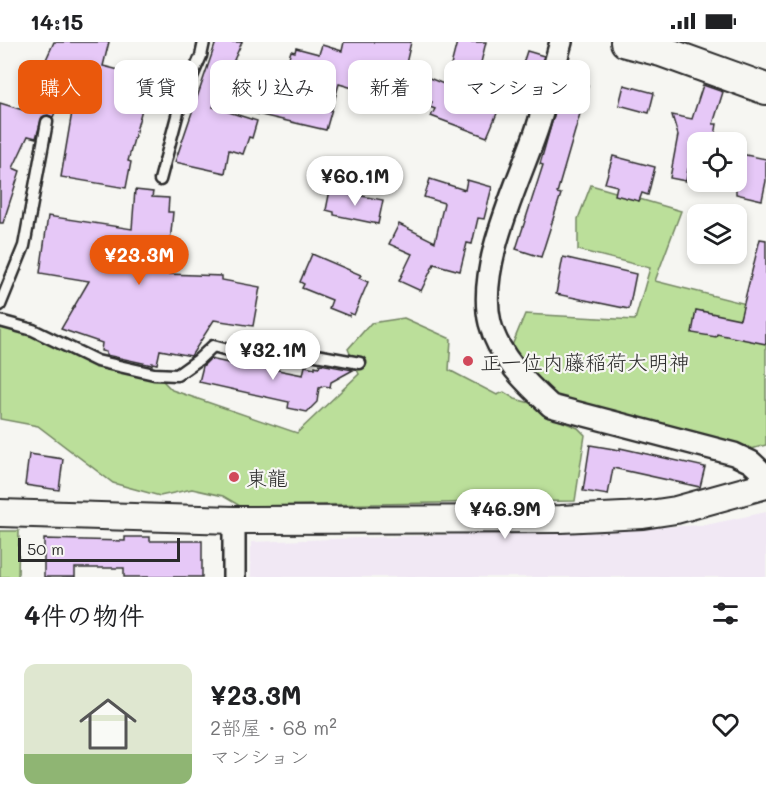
<!DOCTYPE html>
<html lang="ja">
<meta charset="utf-8">
<style>
:root{--surface:#fff;--page:#f6f6f6;--text:#202124;--muted:#757577;--line:#e0e0e0;--accent:#ea580c}
body{margin:0;font-family:Mali,"Klee One",sans-serif;background:var(--page);color:var(--text);height:100vh;display:flex;flex-direction:column;font-size:22px;white-space:nowrap}
*{box-sizing:border-box;margin:0}
p{font-size:20px;color:var(--muted)}
.icon{flex:none;width:33px;height:33px;fill:none;stroke:currentColor;stroke-width:2;stroke-linecap:round;stroke-linejoin:round}
.map{position:relative;height:535px;overflow:hidden}
.side{display:flex;flex-direction:column;background:var(--surface);flex:1}
.side>*{flex:none}
.hud{position:absolute;left:18px;top:18px;width:730px;height:54px;display:flex;gap:12px}
.controls{position:absolute;left:687px;top:90px;display:grid;gap:12px}
.controls a{display:grid;place-items:center;width:60px;height:60px;border-radius:12px;background:var(--surface);box-shadow:0 3px 9px #0003;font-size:30px}
.scale{position:absolute;left:18px;bottom:15px;width:162px;box-sizing:border-box;padding-left:6px;border:3px solid #2b2b2b;border-top:0;font-size:16px;line-height:21px;white-space:nowrap;color:#2b2b2b;-webkit-text-stroke:4px #f6f6f2;paint-order:stroke}
.price{position:absolute;translate:-50% -51px;padding:0 14px;border-radius:21px;background:#fff;color:#222;font-size:20px;line-height:39px;filter:drop-shadow(0 2px 3px #0008)}
.price::after{content:'';position:absolute;left:50%;top:36px;width:18px;height:14px;margin-left:-9px;background:inherit;clip-path:polygon(0 0,100% 0,50% 100%)}
.price.active{background:var(--accent);color:#fff}
ul{padding:0;list-style:none}
li{display:flex;align-items:center;gap:18px;height:150px;padding:0 24px}
li+li{border-top:2px solid var(--line)}
li span{display:grid;place-items:center;flex:none;width:168px;height:120px;border-radius:12px;color:#555}
li>.icon{margin-inline-start:auto}
span .icon{width:72px;height:72px;fill:#fffc;stroke-width:1}
li b{font-size:26px}
h2{display:flex;justify-content:space-between;align-items:center;height:72px;padding:0 24px;font-size:26px}
.pill{padding:0 21px;border-radius:12px;background:var(--surface);box-shadow:0 3px 9px #0003;font-size:21px;line-height:54px}
.pill.active{background:var(--accent);color:#fff}
.status{display:flex;justify-content:space-between;align-items:center;height:42px;padding:0 30px;background:var(--surface);direction:ltr}
.status svg{height:16px;fill:currentColor}
.map>svg:first-child{display:block}
</style>
<div class="status"><b>14:15</b><svg viewBox="0 0 49 12"><path d="M0 12V9h3v3zM5 12V6h3v6zM10 12V3h3v9zM15 12V0h3v12zM26 1h20v11H26zM47 4h2v5h-2z"/></svg></div>
<div class="map">
<svg width="766" height="535" viewBox="0 0 766 535">
<rect width="100%" height="100%" fill="#f6f6f2"/>
<filter id="ink" filterUnits="userSpaceOnUse"><feTurbulence type="fractalNoise" baseFrequency=".0167" numOctaves="2"/><feDisplacementMap in="SourceGraphic" scale="12" xChannelSelector="R" yChannelSelector="G"/><feConvolveMatrix kernelMatrix="1 2 1 2 8 2 1 2 1" color-interpolation-filters="sRGB"/></filter>
<g filter="url(#ink)">
<path fill="#f1e8f4" d="M 766,470 L 766,535 L 251,535 L 251,500 L 706,483 Z"/>
<g fill="#bbdf9a" stroke="#738562" stroke-width="1.5">
<path d="M 591,143 L 681,169 L 655,239 L 766,267 L 766,403 L 744,409 L 560,368 L 511,306 L 525,272 L 635,278 L 650,226 L 578,208 L 578,177 Z"/>
<path d="M 404,276 L 451,297 L 449,328 L 497,353 L 504,350 L 515,357 L 534,362 L 551,375 L 578,386 L 585,393 L 575,459 L 240,464 L 223,454 L 192,447 L 160,454 L 113,441 L 38,384 L 0,377 L 0,278 L 69,307 L 153,329 L 172,348 L 297,391 L 359,332 L 348,307 L 371,281 Z"/>
<path d="M 0,489 L 19,489 L 18,535 L 0,535 Z"/>
</g>
<g fill="#e6c8f7" stroke="#2b2b2b" stroke-width="1.5">
<path d="M 54,0 L 109,0 L 103,24 L 135,32 L 136,27 L 152,30 L 128,119 L 131,120 L 126,146 L 61,135 L 80,23 L 77,22 L 53,75 L 48,73 L 42,75 L 36,96 L 28,94 L 13,126 L 20,129 L 3,181 L 0,181 L 0,61 L 23,68 Z"/>
<path d="M 216,0 L 242,0 L 213,65 L 257,79 L 252,96 L 249,95 L 243,112 L 229,108 L 225,131 L 175,120 Z"/>
<path d="M 344,0 L 411,0 L 405,26 L 446,43 L 457,0 L 486,0 L 475,45 L 503,57 L 487,95 L 431,74 L 435,67 L 430,65 L 432,60 L 388,43 L 384,55 L 339,42 L 326,88 L 248,70 L 261,23 L 285,29 L 291,9 L 295,10 L 296,6 L 319,12 L 322,3 L 342,9 Z"/>
<path d="M 527,9 L 544,14 L 520,70 L 509,65 Z"/>
<path d="M 564,38 L 588,44 L 557,151 L 561,152 L 541,215 L 516,207 L 543,123 L 540,122 Z"/>
<path d="M 624,43 L 654,51 L 649,71 L 619,63 Z"/>
<path d="M 703,43 L 723,50 L 713,82 L 717,82 L 714,100 L 698,100 L 698,129 L 688,127 L 686,139 L 670,136 L 678,93 L 672,73 L 692,77 Z"/>
<path d="M 736,111 L 766,117 L 766,139 L 762,158 L 736,152 Z"/>
<path d="M 613,114 L 655,125 L 648,153 L 642,151 L 639,159 L 615,153 L 617,144 L 605,141 Z"/>
<path d="M 430,137 L 465,148 L 467,138 L 492,145 L 484,177 L 478,176 L 472,202 L 467,201 L 460,229 L 434,222 L 421,249 L 399,239 L 412,212 L 389,202 L 399,182 L 435,200 L 444,161 L 424,155 Z"/>
<path d="M 135,148 L 153,150 L 152,155 L 169,156 L 168,170 L 173,170 L 167,232 L 222,234 L 222,238 L 260,245 L 253,284 L 214,278 L 191,314 L 160,308 L 157,322 L 152,321 L 152,323 L 106,313 L 106,310 L 101,309 L 102,301 L 61,287 L 89,239 L 40,231 L 48,174 L 132,187 Z"/>
<path d="M 330,148 L 383,158 L 378,182 L 334,173 L 334,170 L 326,168 Z"/>
<path d="M 760,197 L 766,198 L 766,302 L 717,292 L 716,295 L 692,291 L 696,268 L 740,277 Z"/>
<path d="M 312,212 L 361,233 L 359,236 L 368,240 L 354,273 L 350,271 L 349,274 L 329,266 L 332,258 L 302,246 L 304,242 L 300,240 Z"/>
<path d="M 563,215 L 636,232 L 629,267 L 556,252 Z"/>
<path d="M 210,317 L 238,323 L 238,320 L 303,333 L 305,324 L 315,326 L 315,324 L 319,325 L 320,322 L 353,328 L 331,340 L 330,345 L 324,344 L 319,346 L 317,360 L 307,370 L 288,366 L 289,360 L 199,340 L 203,324 Z"/>
<path d="M 590,403 L 620,408 L 620,406 L 705,425 L 700,445 L 613,426 L 608,453 L 583,449 Z"/>
<path d="M 29,412 L 63,417 L 59,448 L 25,443 Z"/>
<path d="M 125,495 L 150,495 L 150,499 L 202,499 L 202,535 L 124,535 L 124,526 L 75,526 L 75,535 L 44,535 L 44,497 L 125,499 Z"/>
</g>
<g fill="none" stroke-linecap="round" stroke-linejoin="round">
<defs>
<g id="service">
<path d="M 160,138 L 181,59 L 201,14 L 204,0"/>
<path d="M 0,263 L 24,204 L 47,80"/>
<path d="M 0,279 L 33,288 L 97,319 L 154,332 L 177,333 L 198,318 L 213,304 L 228,308 L 261,303 L 360,321"/>
</g>
<g id="minor">
<path d="M 561,0 C 553,28 547,56 538,84 C 520,139 476,223 490,281 C 498,314 527,342 551,364 L 734,412 L 751,420 L 766,434"/>
<path d="M 234,535 L 234,478"/>
</g>
<path id="tertiary" d="M 0,471 L 234,478 L 561,477 L 643,473 L 676,468 L 766,443"/>
<path id="secondary" d="M 626,0 L 661,9 L 766,47"/>
</defs>
<use href="#service" stroke="#2b2b2b" stroke-width="15"/>
<use href="#minor" stroke="#2b2b2b" stroke-width="26"/>
<use href="#tertiary" stroke="#2b2b2b" stroke-width="30"/>
<use href="#secondary" stroke="#2b2b2b" stroke-width="34"/>
<use href="#service" stroke="#f6f6f2" stroke-width="10"/>
<use href="#minor" stroke="#f6f6f2" stroke-width="21"/>
<use href="#tertiary" stroke="#f6f6f2" stroke-width="26"/>
<use href="#secondary" stroke="#f6f6f2" stroke-width="30"/>
</g>
</g>
<g fill="#d1495b" stroke="#f6f6f2" stroke-width="2">
<circle cx="468" cy="319" r="6"/>
<circle cx="234" cy="435" r="6"/>
</g>
<g text-anchor="middle" dominant-baseline="central" stroke-width="4.5" stroke-linejoin="round" paint-order="stroke">
<g font-size="21" fill="#2b2b2b" stroke="#f6f6f2" text-anchor="start">
<text x="480" y="319">正一位内藤稲荷大明神</text>
<text x="246" y="435">東龍</text>
</g>
</g>
</svg>
<div class="controls">
<a><svg class="icon" aria-label="locate" viewBox="0 0 24 24"><circle cx="12" cy="12" r="6"/><path d="M12 2v4M12 18v4M2 12h4M18 12h4"/></svg></a>
<a><svg class="icon" aria-label="layers" viewBox="0 0 24 24"><path d="M12 4l9 5-9 5-9-5zM3 14l9 5 9-5"/></svg></a>
</div>
<div class="scale">50 m</div>
<b class="price" style="left:355px;top:165px">¥60.1M</b>
<b class="price active" style="left:139px;top:244px">¥23.3M</b>
<b class="price" style="left:273px;top:339px">¥32.1M</b>
<b class="price" style="left:505px;top:498px">¥46.9M</b>
<div class="hud">
<a class="pill active">購入</a>
<a class="pill">賃貸</a>
<a class="pill">絞り込み</a>
<a class="pill">新着</a>
<a class="pill">マンション</a>
</div>
</div>
<section class="side">
<h2>4件の物件<svg class="icon" aria-label="filters" viewBox="0 0 24 24"><path d="M4 7h16M4 17h16"/><circle cx="9" cy="7" r="2"/><circle cx="15" cy="17" r="2"/></svg></h2>
<ul>
<li><span style="background:linear-gradient(#dfe7d0 75%,#8fb573 0)"><svg class="icon" aria-label="home" viewBox="0 0 24 24"><path d="M3 11l9-7 9 7M6 9v11h12V9"/></svg></span><div><b>¥23.3M</b><p>2部屋 · 68 m²</p><p>マンション</p></div><svg class="icon" aria-label="heart" viewBox="0 0 24 24"><path d="M12 20l-8-8c-3-5 5-10 8-4 3-6 11-1 8 4z"/></svg></li>
</ul>
</section>
